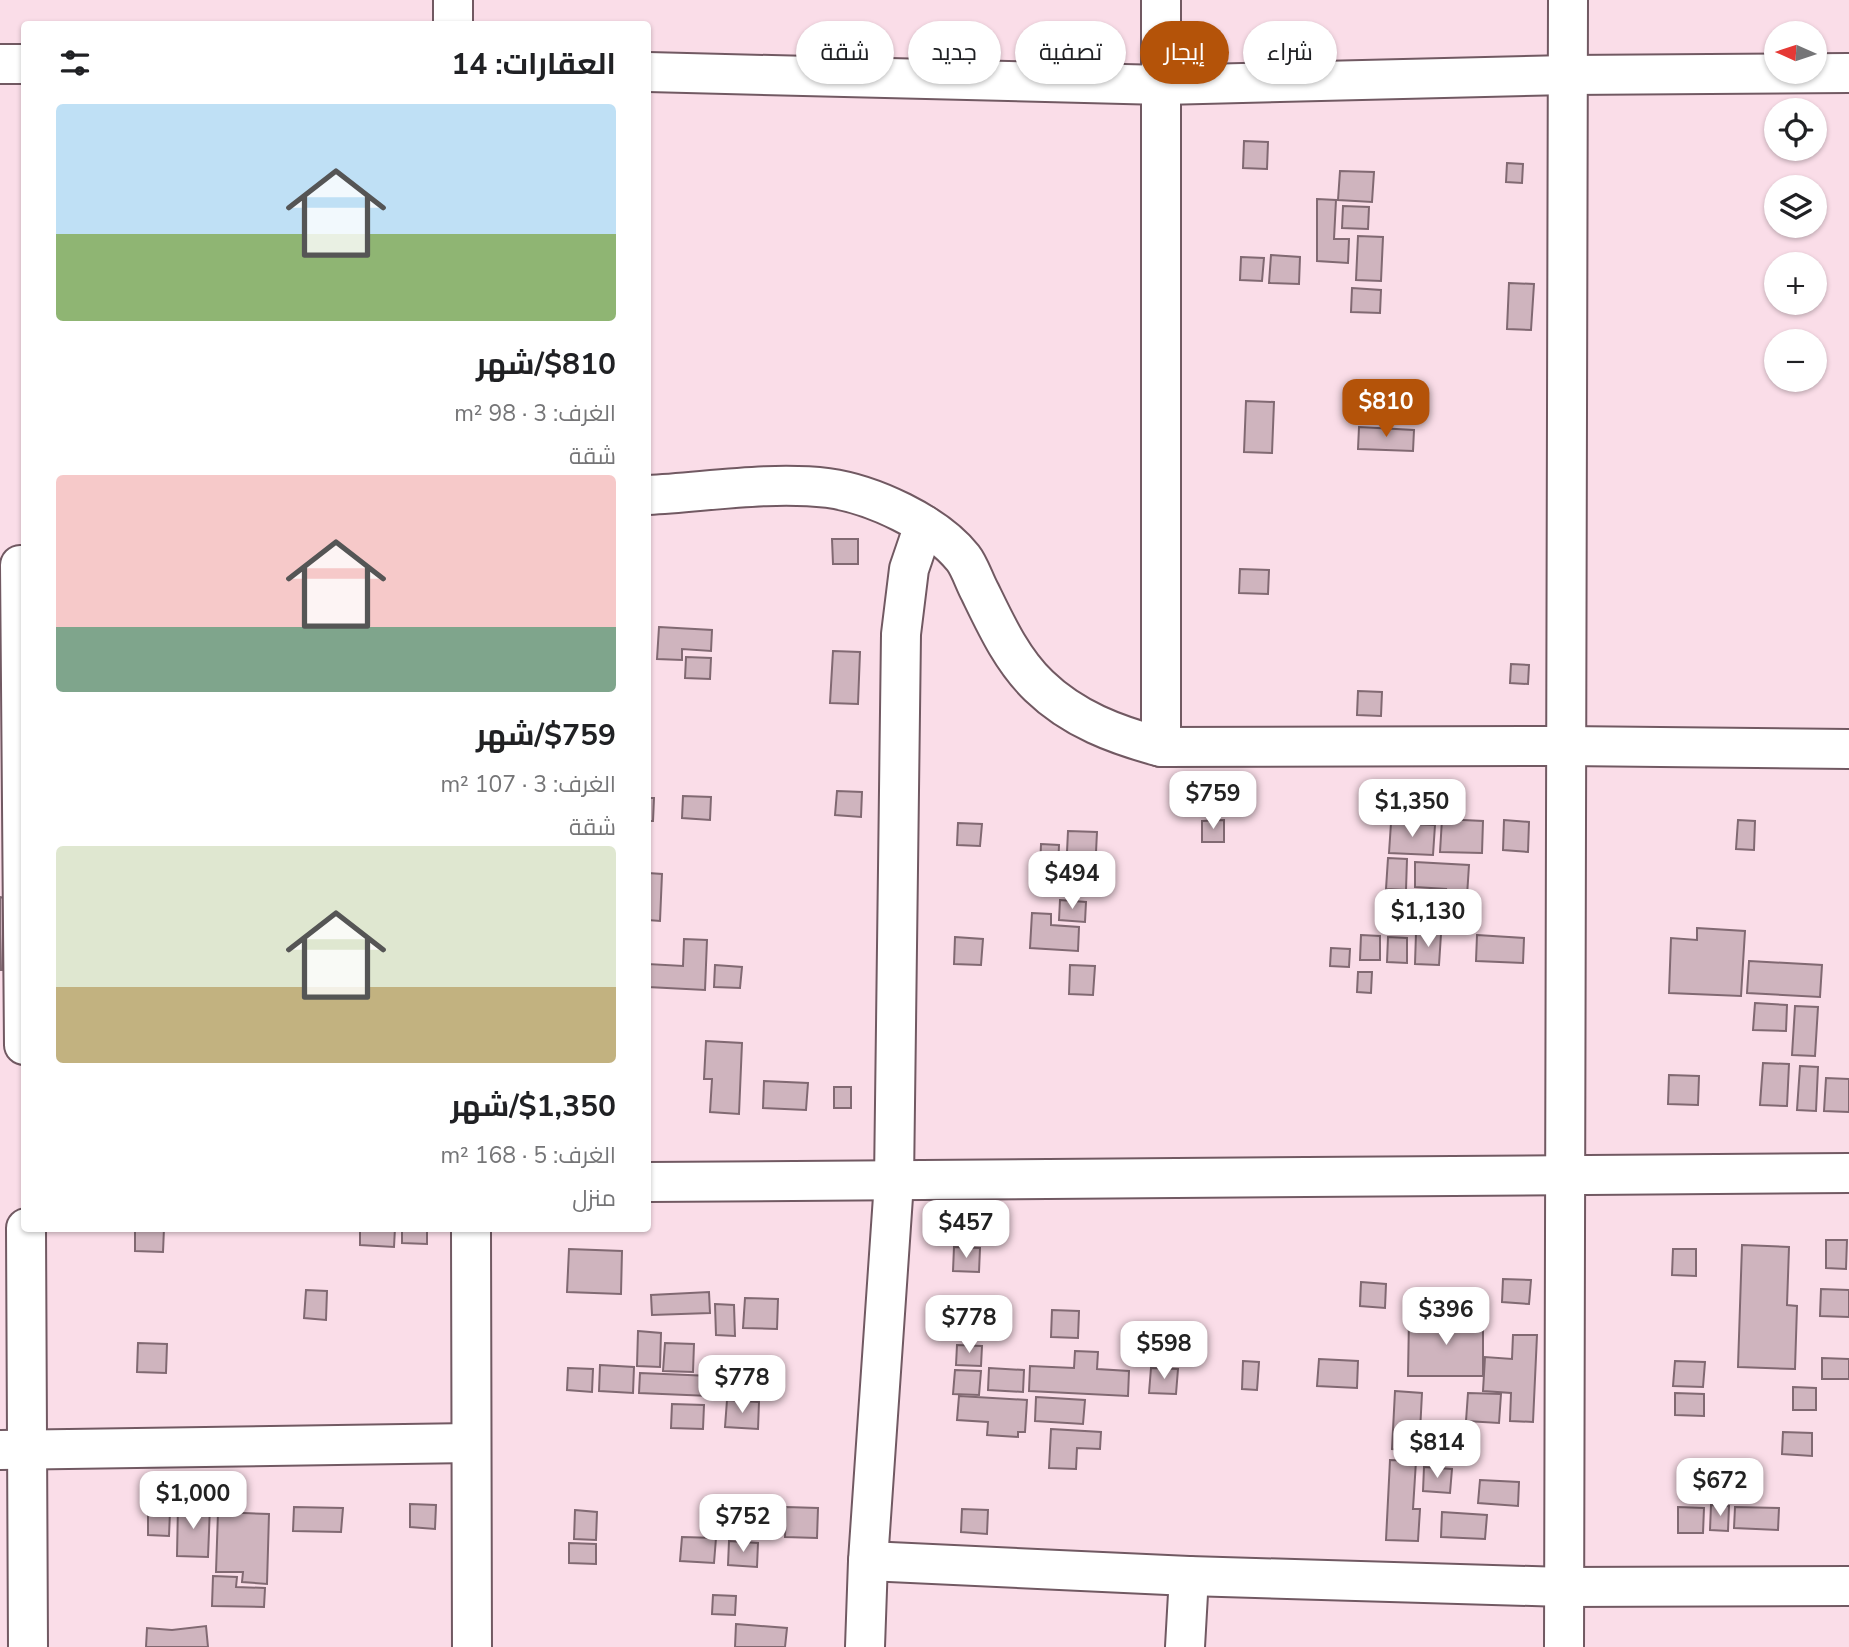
<!DOCTYPE html>
<html lang="ar">
<meta charset="utf-8">
<style>
:root{--surface:#fff;--page:#f6f6f6;--text:#202124;--muted:#757577;--accent:#b45309}
body{margin:0;font-family:"Nunito Sans",Cairo,sans-serif;background:var(--page);color:var(--text);direction:rtl;height:100vh;display:flex;flex-direction:column;font-size:26px;white-space:nowrap}
*{box-sizing:border-box;margin:0}
p{font-size:23px;color:var(--muted)}
.icon{flex:none;width:38px;height:38px;fill:none;stroke:currentColor;stroke-width:2;stroke-linecap:round;stroke-linejoin:round}
.map{position:relative;flex:1;overflow:hidden;direction:ltr}
.sheet{position:absolute;left:21px;top:21px;width:630px;height:1211px;display:flex;flex-direction:column;background:var(--surface);border-radius:7px;box-shadow:0 2px 5px #0004;direction:rtl}
.sheet>*{flex:none}
.guide{position:absolute;left:672px;top:21px;width:665px;height:63px;direction:rtl;display:flex;gap:14px}
.needle{width:46px;rotate:273deg}
.controls{position:absolute;left:1764px;top:21px;display:grid;gap:14px}
.controls a{display:grid;place-items:center;width:63px;height:63px;border-radius:50%;background:var(--surface);box-shadow:0 2px 5px #0004;font-size:35px}
.price{position:absolute;translate:-50% -60px;padding:0 16px;border-radius:14px;background:#fff;color:#222;font-size:23px;line-height:46px;filter:drop-shadow(0 2px 4px #0008)}
.price::after{content:'';position:absolute;left:50%;top:42px;width:21px;height:16px;margin-left:-10px;background:inherit;clip-path:polygon(0 0,100% 0,50% 100%)}
.price.on{background:var(--accent);color:#fff}
ul{padding:0;list-style:none}
li{display:grid;align-content:center;gap:14px;height:371px;padding:0 35px}
li span{display:grid;place-items:center;height:217px;border-radius:7px;color:#555}
li>.icon{margin-inline-start:auto}
span .icon{width:126px;height:126px;fill:#fffc;stroke-width:1}
li b{font-size:30px}
h2{display:flex;justify-content:space-between;align-items:center;height:84px;padding:0 35px;font-size:30px}
.chip{padding:0 24px;border-radius:32px;background:var(--surface);box-shadow:0 2px 5px #0004;font-size:24px;line-height:63px}
.chip.on{background:var(--accent);color:#fff}
.map>svg:first-child{display:block}
</style>
<div class="map">
<svg width="1849" height="1647" viewBox="0 0 1849 1647">
<rect width="100%" height="100%" fill="#fadde8"/>
<g fill="#cfb4be" stroke="#816972" stroke-width="2">
<path d="M 1244,141 L 1268,142 L 1267,169 L 1243,168 Z"/>
<path d="M 1507,163 L 1523,164 L 1522,183 L 1506,182 Z"/>
<path d="M 1340,171 L 1374,172 L 1372,202 L 1338,200 Z"/>
<path d="M 1317,199 L 1336,200 L 1334,239 L 1349,239 L 1348,263 L 1317,261 Z"/>
<path d="M 1343,206 L 1369,207 L 1368,229 L 1342,228 Z"/>
<path d="M 1358,236 L 1383,237 L 1381,281 L 1356,280 Z"/>
<path d="M 1271,255 L 1300,257 L 1299,284 L 1269,283 Z"/>
<path d="M 1241,257 L 1264,258 L 1262,281 L 1240,280 Z"/>
<path d="M 1509,283 L 1534,284 L 1531,330 L 1507,329 Z"/>
<path d="M 1352,288 L 1381,290 L 1380,313 L 1351,312 Z"/>
<path d="M 1246,401 L 1274,402 L 1272,453 L 1244,452 Z"/>
<path d="M 1359,427 L 1414,430 L 1413,451 L 1358,449 Z"/>
<path d="M 832,539 L 858,539 L 858,564 L 833,564 Z"/>
<path d="M 1240,569 L 1269,570 L 1268,594 L 1239,593 Z"/>
<path d="M 659,627 L 712,630 L 711,651 L 682,649 L 682,660 L 657,659 Z"/>
<path d="M 833,651 L 860,652 L 858,704 L 830,703 Z"/>
<path d="M 686,657 L 711,658 L 710,679 L 685,678 Z"/>
<path d="M 1511,664 L 1529,665 L 1528,684 L 1510,683 Z"/>
<path d="M 1358,691 L 1382,692 L 1381,716 L 1357,715 Z"/>
<path d="M 837,791 L 862,792 L 861,817 L 835,815 Z"/>
<path d="M 683,796 L 711,797 L 710,820 L 682,818 Z"/>
<path d="M 648,798 L 654,798 L 653,821 L 648,821 Z"/>
<path d="M 1442,819 L 1483,821 L 1482,853 L 1440,852 Z"/>
<path d="M 1224,820 L 1224,842 L 1202,842 L 1202,821 Z"/>
<path d="M 1504,820 L 1529,822 L 1528,852 L 1503,850 Z"/>
<path d="M 1738,820 L 1755,821 L 1754,850 L 1736,849 Z"/>
<path d="M 958,823 L 982,824 L 980,846 L 957,845 Z"/>
<path d="M 1391,823 L 1435,825 L 1433,855 L 1389,853 Z"/>
<path d="M 1068,831 L 1097,832 L 1094,893 L 1060,892 L 1061,872 L 1066,873 Z"/>
<path d="M 1041,844 L 1059,845 L 1058,870 L 1040,869 Z"/>
<path d="M 1388,858 L 1407,859 L 1406,890 L 1386,889 Z"/>
<path d="M 1415,862 L 1469,865 L 1467,896 L 1445,895 L 1446,889 L 1415,887 Z"/>
<path d="M 648,873 L 662,874 L 660,921 L 648,920 Z"/>
<path d="M 1413,891 L 1441,892 L 1440,901 L 1467,902 L 1466,929 L 1411,926 Z"/>
<path d="M 0,897 L 4,898 L 2,970 L 0,970 Z"/>
<path d="M 1060,900 L 1086,902 L 1085,922 L 1059,920 Z"/>
<path d="M 1032,913 L 1051,914 L 1051,925 L 1079,927 L 1078,951 L 1030,948 Z"/>
<path d="M 1697,928 L 1745,931 L 1741,996 L 1669,993 L 1671,938 L 1697,940 Z"/>
<path d="M 1416,933 L 1441,934 L 1439,965 L 1415,964 Z"/>
<path d="M 1361,935 L 1380,936 L 1380,960 L 1360,960 Z"/>
<path d="M 1477,935 L 1524,938 L 1523,963 L 1476,961 Z"/>
<path d="M 955,937 L 983,939 L 981,965 L 954,964 Z"/>
<path d="M 1388,937 L 1407,938 L 1407,963 L 1387,962 Z"/>
<path d="M 684,939 L 707,940 L 705,990 L 648,987 L 648,964 L 683,966 Z"/>
<path d="M 1331,948 L 1350,949 L 1349,967 L 1330,966 Z"/>
<path d="M 1749,961 L 1822,965 L 1820,997 L 1747,993 Z"/>
<path d="M 715,965 L 742,967 L 740,988 L 714,987 Z"/>
<path d="M 1070,965 L 1095,966 L 1093,995 L 1069,994 Z"/>
<path d="M 1358,972 L 1372,972 L 1371,993 L 1357,992 Z"/>
<path d="M 1755,1003 L 1787,1005 L 1786,1031 L 1753,1030 Z"/>
<path d="M 1795,1006 L 1818,1007 L 1815,1056 L 1792,1055 Z"/>
<path d="M 706,1041 L 742,1043 L 739,1114 L 710,1112 L 712,1079 L 704,1079 Z"/>
<path d="M 1763,1063 L 1789,1064 L 1787,1106 L 1760,1105 Z"/>
<path d="M 1800,1066 L 1818,1067 L 1816,1111 L 1797,1110 Z"/>
<path d="M 1669,1075 L 1699,1076 L 1698,1105 L 1668,1104 Z"/>
<path d="M 1826,1078 L 1849,1079 L 1849,1112 L 1824,1111 Z"/>
<path d="M 764,1081 L 808,1083 L 806,1110 L 763,1108 Z"/>
<rect x="834" y="1087" width="17" height="21"/>
<path d="M 135,1228 L 164,1228 L 163,1252 L 135,1251 Z"/>
<path d="M 360,1228 L 395,1228 L 394,1247 L 360,1245 Z"/>
<path d="M 402,1228 L 427,1228 L 427,1244 L 402,1243 Z"/>
<path d="M 1826,1240 L 1847,1240 L 1846,1269 L 1826,1268 Z"/>
<path d="M 1742,1245 L 1789,1247 L 1787,1305 L 1797,1306 L 1795,1369 L 1738,1367 Z"/>
<path d="M 954,1247 L 980,1248 L 979,1272 L 953,1271 Z"/>
<path d="M 569,1249 L 622,1251 L 621,1294 L 567,1292 Z"/>
<path d="M 1673,1249 L 1696,1249 L 1696,1276 L 1672,1275 Z"/>
<path d="M 1503,1279 L 1531,1280 L 1529,1304 L 1502,1302 Z"/>
<path d="M 1361,1282 L 1386,1284 L 1385,1308 L 1360,1306 Z"/>
<path d="M 1821,1289 L 1849,1290 L 1849,1317 L 1820,1316 Z"/>
<path d="M 306,1290 L 327,1291 L 326,1320 L 304,1318 Z"/>
<path d="M 709,1292 L 710,1313 L 652,1315 L 651,1295 Z"/>
<path d="M 745,1298 L 778,1299 L 777,1329 L 743,1328 Z"/>
<path d="M 715,1304 L 734,1305 L 735,1336 L 716,1335 Z"/>
<path d="M 1052,1310 L 1079,1311 L 1078,1338 L 1051,1337 Z"/>
<path d="M 1409,1318 L 1483,1318 L 1483,1376 L 1408,1376 Z"/>
<path d="M 638,1331 L 661,1333 L 660,1367 L 637,1366 Z"/>
<path d="M 1144,1335 L 1177,1337 L 1175,1365 L 1142,1363 Z"/>
<path d="M 1513,1335 L 1537,1335 L 1533,1422 L 1510,1421 L 1511,1393 L 1483,1391 L 1485,1357 L 1512,1359 Z"/>
<path d="M 138,1343 L 167,1344 L 166,1373 L 137,1372 Z"/>
<path d="M 665,1343 L 694,1344 L 693,1372 L 663,1371 Z"/>
<path d="M 957,1345 L 982,1346 L 981,1366 L 956,1365 Z"/>
<path d="M 1075,1351 L 1098,1352 L 1097,1369 L 1129,1371 L 1128,1396 L 1029,1391 L 1030,1366 L 1074,1368 Z"/>
<path d="M 1822,1358 L 1849,1359 L 1849,1379 L 1822,1379 Z"/>
<path d="M 1319,1359 L 1358,1361 L 1357,1388 L 1317,1386 Z"/>
<path d="M 1243,1361 L 1259,1362 L 1257,1390 L 1242,1389 Z"/>
<path d="M 1675,1361 L 1705,1362 L 1703,1387 L 1673,1386 Z"/>
<path d="M 600,1365 L 634,1367 L 633,1393 L 599,1391 Z"/>
<path d="M 568,1368 L 593,1369 L 592,1392 L 567,1390 Z"/>
<path d="M 989,1368 L 1024,1370 L 1023,1392 L 988,1390 Z"/>
<path d="M 1151,1368 L 1178,1369 L 1176,1394 L 1149,1393 Z"/>
<path d="M 955,1370 L 981,1371 L 979,1395 L 953,1394 Z"/>
<path d="M 640,1373 L 711,1376 L 710,1396 L 639,1393 Z"/>
<path d="M 1793,1387 L 1816,1388 L 1816,1410 L 1793,1410 Z"/>
<path d="M 1395,1391 L 1422,1393 L 1419,1451 L 1392,1449 Z"/>
<path d="M 1468,1393 L 1501,1394 L 1499,1423 L 1466,1421 Z"/>
<path d="M 1675,1393 L 1704,1394 L 1704,1416 L 1675,1415 Z"/>
<path d="M 959,1396 L 1027,1400 L 1025,1432 L 1018,1432 L 1018,1437 L 987,1435 L 988,1422 L 957,1420 Z"/>
<path d="M 1036,1397 L 1085,1400 L 1083,1424 L 1035,1421 Z"/>
<path d="M 727,1400 L 759,1402 L 758,1429 L 725,1427 Z"/>
<path d="M 672,1404 L 704,1405 L 703,1429 L 671,1428 Z"/>
<path d="M 1051,1429 L 1101,1432 L 1100,1449 L 1077,1448 L 1076,1469 L 1049,1468 Z"/>
<path d="M 1783,1432 L 1812,1433 L 1812,1456 L 1782,1454 Z"/>
<path d="M 1455,1435 L 1477,1436 L 1476,1453 L 1454,1452 Z"/>
<path d="M 1390,1460 L 1416,1461 L 1413,1509 L 1420,1509 L 1418,1541 L 1386,1540 Z"/>
<path d="M 1424,1467 L 1452,1469 L 1450,1493 L 1423,1491 Z"/>
<path d="M 1480,1480 L 1519,1482 L 1518,1506 L 1478,1503 Z"/>
<path d="M 410,1504 L 436,1505 L 435,1529 L 410,1527 Z"/>
<path d="M 178,1505 L 210,1506 L 208,1557 L 177,1556 Z"/>
<path d="M 718,1505 L 752,1507 L 752,1534 L 717,1533 Z"/>
<path d="M 1711,1505 L 1729,1506 L 1728,1531 L 1710,1530 Z"/>
<path d="M 294,1507 L 343,1508 L 341,1532 L 293,1531 Z"/>
<path d="M 786,1507 L 818,1508 L 817,1538 L 785,1537 Z"/>
<path d="M 1678,1507 L 1704,1508 L 1703,1533 L 1678,1533 Z"/>
<path d="M 1735,1507 L 1779,1508 L 1778,1530 L 1734,1528 Z"/>
<path d="M 962,1509 L 988,1510 L 987,1534 L 961,1532 Z"/>
<path d="M 575,1510 L 597,1512 L 596,1540 L 574,1539 Z"/>
<path d="M 148,1511 L 170,1511 L 169,1536 L 148,1535 Z"/>
<path d="M 218,1512 L 269,1514 L 267,1584 L 242,1582 L 243,1572 L 216,1572 Z"/>
<path d="M 1442,1512 L 1487,1515 L 1485,1539 L 1441,1537 Z"/>
<path d="M 682,1537 L 716,1538 L 714,1563 L 680,1561 Z"/>
<path d="M 729,1541 L 758,1543 L 757,1567 L 728,1565 Z"/>
<path d="M 569,1543 L 596,1544 L 596,1564 L 569,1563 Z"/>
<path d="M 213,1576 L 237,1577 L 236,1587 L 265,1588 L 264,1607 L 212,1606 Z"/>
<path d="M 713,1595 L 736,1596 L 735,1615 L 712,1614 Z"/>
<path d="M 736,1624 L 787,1628 L 785,1647 L 735,1647 Z"/>
<path d="M 206,1626 L 208,1647 L 146,1647 L 147,1628 L 172,1630 Z"/>
</g>
<g fill="none" stroke-linecap="round" stroke-linejoin="round">
<defs>
<g id="street">
<path d="M 453,24 L 453,0"/>
<path d="M 0,64 L 24,64"/>
<path d="M 648,72 L 1163,85 L 1568,75 L 1849,73"/>
<path d="M 648,495 C 706,492 770,481 828,488 C 872,494 935,523 963,558 C 970,567 974,581 980,592 C 996,625 1012,660 1039,686 C 1073,719 1116,735 1161,747 L 1565,746 L 1849,749"/>
<path d="M 20,565 L 24,1045"/>
<path d="M 1161,747 L 1161,0"/>
<path d="M 648,1182 L 1849,1173"/>
<path d="M 26,1228 L 28,1647"/>
<path d="M 471,1228 L 472,1647"/>
<path d="M 0,1450 L 471,1443"/>
<path d="M 868,1561 L 1189,1576 L 1564,1587 L 1849,1586"/>
<path d="M 865,1647 L 868,1561 L 894,1182 L 901,634 L 909,569 L 924,525"/>
<path d="M 1185,1647 L 1189,1576"/>
<path d="M 1564,1647 L 1568,0"/>
</g>
</defs>
<use href="#street" stroke="#715962" stroke-width="42"/>
<use href="#street" stroke="#fff" stroke-width="38"/>
</g>
</svg>
<div class="controls">
<a><svg class="needle" viewBox="-14 -14 28 28"><path d="M0-13l5 13h-10z" fill="#e53935"/><path d="M0 13l5-13h-10z" fill="#757577"/></svg></a>
<a><svg class="icon" aria-label="locate" viewBox="0 0 24 24"><circle cx="12" cy="12" r="6"/><path d="M12 2v4M12 18v4M2 12h4M18 12h4"/></svg></a>
<a><svg class="icon" aria-label="layers" viewBox="0 0 24 24"><path d="M12 4l9 5-9 5-9-5zM3 14l9 5 9-5"/></svg></a>
<a>+</a>
<a>−</a>
</div>
<b class="price on" style="left:1386px;top:439px">$810</b>
<b class="price" style="left:1213px;top:831px">$759</b>
<b class="price" style="left:1412px;top:839px">$1,350</b>
<b class="price" style="left:1072px;top:911px">$494</b>
<b class="price" style="left:1428px;top:949px">$1,130</b>
<b class="price" style="left:966px;top:1260px">$457</b>
<b class="price" style="left:1446px;top:1347px">$396</b>
<b class="price" style="left:969px;top:1355px">$778</b>
<b class="price" style="left:1164px;top:1381px">$598</b>
<b class="price" style="left:742px;top:1415px">$778</b>
<b class="price" style="left:1437px;top:1480px">$814</b>
<b class="price" style="left:1720px;top:1518px">$672</b>
<b class="price" style="left:193px;top:1531px">$1,000</b>
<b class="price" style="left:743px;top:1554px">$752</b>
<div class="guide">
<a class="chip">شراء</a>
<a class="chip on">إيجار</a>
<a class="chip">تصفية</a>
<a class="chip">جديد</a>
<a class="chip">شقة</a>
</div>
<section class="sheet">
<h2>العقارات: 14<svg class="icon" aria-label="filters" viewBox="0 0 24 24"><path d="M4 7h16M4 17h16"/><circle cx="9" cy="7" r="2"/><circle cx="15" cy="17" r="2"/></svg></h2>
<ul>
<li><span style="background:linear-gradient(#bfe0f5 60%,#8fb573 0)"><svg class="icon" aria-label="home" viewBox="0 0 24 24"><path d="M3 11l9-7 9 7M6 9v11h12V9"/></svg></span><div><b>$810/شهر</b><p>الغرف: 3 · 98 m²</p><p>شقة</p></div></li>
<li><span style="background:linear-gradient(#f6c9c9 70%,#7fa58c 0)"><svg class="icon" aria-label="home" viewBox="0 0 24 24"><path d="M3 11l9-7 9 7M6 9v11h12V9"/></svg></span><div><b>$759/شهر</b><p>الغرف: 3 · 107 m²</p><p>شقة</p></div></li>
<li><span style="background:linear-gradient(#dfe7d0 65%,#c2b280 0)"><svg class="icon" aria-label="home" viewBox="0 0 24 24"><path d="M3 11l9-7 9 7M6 9v11h12V9"/></svg></span><div><b>$1,350/شهر</b><p>الغرف: 5 · 168 m²</p><p>منزل</p></div></li>
</ul>
</section>
</div>
